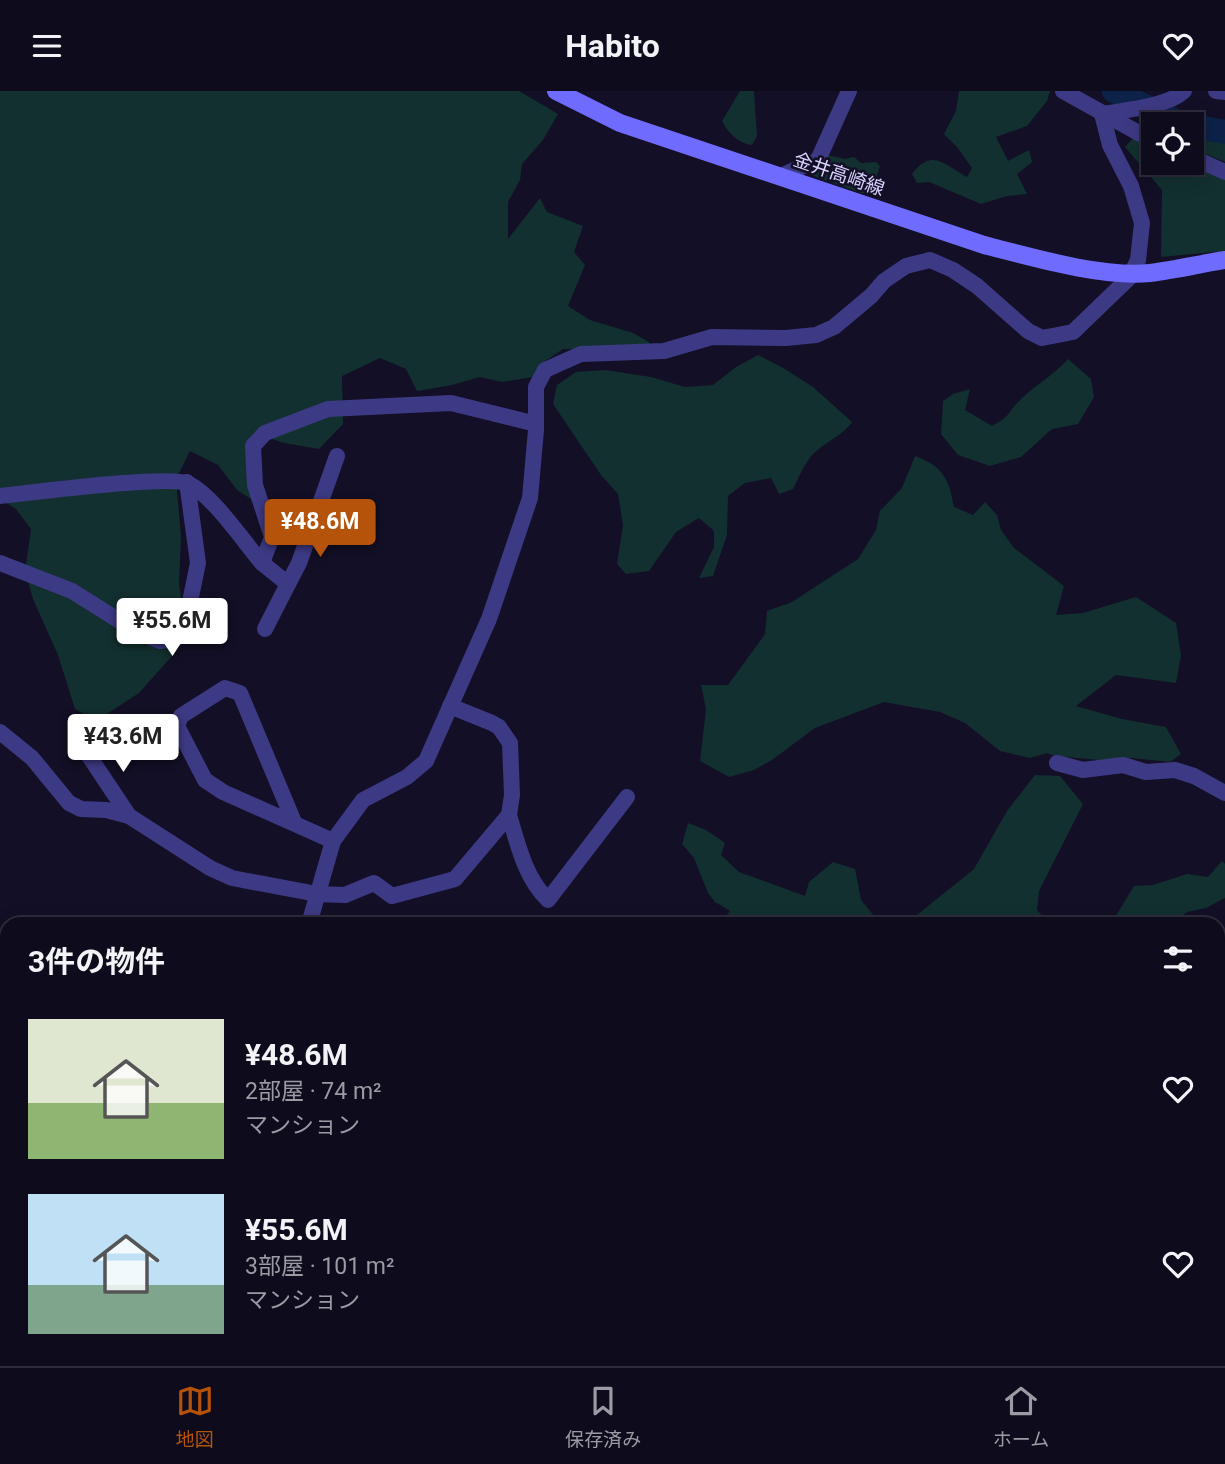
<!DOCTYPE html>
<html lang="ja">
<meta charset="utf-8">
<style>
:root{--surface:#0e0b1c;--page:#1c1929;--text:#f1f3f6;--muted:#9b9ba3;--line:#2e2b3b;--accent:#b45309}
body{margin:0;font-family:Roboto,"Noto Sans JP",sans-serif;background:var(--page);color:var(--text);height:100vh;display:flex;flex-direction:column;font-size:26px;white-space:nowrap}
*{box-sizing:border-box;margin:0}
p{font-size:23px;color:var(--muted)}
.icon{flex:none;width:38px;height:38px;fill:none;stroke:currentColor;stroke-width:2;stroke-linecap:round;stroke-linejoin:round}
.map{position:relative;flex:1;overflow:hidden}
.side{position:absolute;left:0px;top:826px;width:1225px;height:450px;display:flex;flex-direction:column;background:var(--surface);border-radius:21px 21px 0 0;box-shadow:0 4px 18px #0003,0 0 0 2px var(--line)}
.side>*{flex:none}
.tools{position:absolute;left:1141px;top:21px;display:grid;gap:14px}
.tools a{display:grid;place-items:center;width:63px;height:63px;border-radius:0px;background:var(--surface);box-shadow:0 4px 18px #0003,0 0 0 2px var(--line);font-size:35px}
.price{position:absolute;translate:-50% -60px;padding:0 16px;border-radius:7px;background:#fff;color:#222;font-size:23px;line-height:46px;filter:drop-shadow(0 2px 4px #0008)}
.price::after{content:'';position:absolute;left:50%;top:42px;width:21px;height:16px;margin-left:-10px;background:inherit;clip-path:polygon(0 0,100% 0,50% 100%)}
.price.active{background:var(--accent);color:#fff}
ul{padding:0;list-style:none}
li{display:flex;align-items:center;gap:21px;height:175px;padding:0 28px}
li span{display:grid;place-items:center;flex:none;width:196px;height:140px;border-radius:0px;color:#555}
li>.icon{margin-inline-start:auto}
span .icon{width:84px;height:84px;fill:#fffc;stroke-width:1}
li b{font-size:30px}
h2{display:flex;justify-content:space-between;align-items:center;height:84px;padding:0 28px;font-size:30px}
header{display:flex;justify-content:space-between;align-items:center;height:91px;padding:0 28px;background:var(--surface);font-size:32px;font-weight:700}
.dock{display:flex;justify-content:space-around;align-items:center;height:98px;border-top:2px solid var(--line);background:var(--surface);font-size:19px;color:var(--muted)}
.dock a{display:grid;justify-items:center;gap:4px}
.dock .active{color:var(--accent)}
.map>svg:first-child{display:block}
</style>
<header><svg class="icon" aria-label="menu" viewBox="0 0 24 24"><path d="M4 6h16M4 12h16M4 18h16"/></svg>Habito<svg class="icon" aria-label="heart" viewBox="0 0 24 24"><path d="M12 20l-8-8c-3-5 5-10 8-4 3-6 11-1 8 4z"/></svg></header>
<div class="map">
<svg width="1225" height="1275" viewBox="0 0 1225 1275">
<rect width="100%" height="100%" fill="#130f26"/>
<g fill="#12302f">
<path d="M 0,0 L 519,0 L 558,23 L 543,49 L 522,73 L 520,89 L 508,111 L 508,148 L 540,107 L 547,121 L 583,135 L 574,161 L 585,174 L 568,215 L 590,229 L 633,242 L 649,251 L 650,258 L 563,258 L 545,270 L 539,285 L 502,291 L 480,286 L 452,294 L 417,300 L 406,278 L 380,267 L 342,285 L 343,333 L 319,358 L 284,352 L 266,346 L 250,377 L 254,410 L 237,399 L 218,374 L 190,360 L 176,388 L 181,446 L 179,493 L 183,520 L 172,565 L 139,602 L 96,630 L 75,618 L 58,564 L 33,508 L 28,490 L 26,474 L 31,438 L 16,418 L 0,408 Z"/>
<path d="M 740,0 L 754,0 L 757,45 L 752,54 C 739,53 728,42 722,30 Z"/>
<path d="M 959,0 L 1050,0 L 1047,10 L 1027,35 L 996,46 L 1008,70 L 1029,59 L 1032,71 L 1017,83 L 1027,103 L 1007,105 L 981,113 L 929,91 L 917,92 L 912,83 C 932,56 945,74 967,86 L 972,77 L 957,56 L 944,43 L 956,20 Z"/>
<path d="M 1192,45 L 1225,50 L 1225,71 L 1192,57 Z"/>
<path d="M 1133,47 L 1153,55 L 1153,72 L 1192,72 L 1225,86 L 1225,160 L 1161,166 L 1162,99 L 1125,56 Z"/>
<path d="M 828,64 L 845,68 L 854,66 L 861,72 L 876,71 L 880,75 L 871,102 L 861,102 L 797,79 Z"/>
<path d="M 758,264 L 785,278 L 813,296 L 852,331 C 841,347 821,352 809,368 C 803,376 798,388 793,398 L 779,403 L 771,387 L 745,392 L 728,405 L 727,444 L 713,485 L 699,487 L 714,456 L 714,440 L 699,427 L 676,441 L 649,480 L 626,483 L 617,473 L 623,434 L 618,403 L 601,384 L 553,313 L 557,294 L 576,281 L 605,279 L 651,286 L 685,296 L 713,294 L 736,276 Z"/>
<path d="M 1068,268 L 1091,288 L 1094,306 L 1078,333 L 1052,338 L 1021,366 L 990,375 L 958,364 L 941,343 L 943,310 L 953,303 L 970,298 L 965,319 L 992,335 C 1011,325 1007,322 1020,309 C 1035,294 1054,284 1068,268 Z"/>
<path d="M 915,365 C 943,375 949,388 954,416 L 973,424 L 985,411 L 997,424 L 1001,439 L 1014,457 L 1064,495 L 1056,524 L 1083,522 L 1136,506 L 1176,532 L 1181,565 L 1176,592 L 1116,584 L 1076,615 L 1122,628 L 1166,636 L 1181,663 L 1170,671 L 1132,667 L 1099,669 L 1055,665 L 1047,662 L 1030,667 L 1000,660 L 965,632 L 940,621 L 884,611 L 815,637 L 772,669 L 754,679 L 729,686 L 700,670 L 706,618 L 701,594 L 728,594 L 765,543 L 767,520 L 792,511 L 858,468 L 876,439 L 880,420 L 902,397 Z"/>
<path d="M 1035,684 L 1060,685 L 1083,713 L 1039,800 L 1037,819 L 1050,833 L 719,833 L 730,820 L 715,811 L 708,802 L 694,767 L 682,753 L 688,732 L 706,739 L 725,752 L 721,764 L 739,781 L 805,805 L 809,791 L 833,771 L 855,778 L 861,809 L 875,826 L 886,833 L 907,832 L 974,778 L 1007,720 Z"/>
<path d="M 1222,770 L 1225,773 L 1225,807 L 1206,817 L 1187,821 L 1172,833 L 1111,833 L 1134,795 L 1153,794 L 1187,783 L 1208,786 Z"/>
<path d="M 1225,972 L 1225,1163 L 1218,1165 L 1218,975 Z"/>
</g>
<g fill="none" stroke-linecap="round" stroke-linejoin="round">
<g stroke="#0c2248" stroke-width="4.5">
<path d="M 1101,1269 L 1111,1275"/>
<path d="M 5,1275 L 7,1267"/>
</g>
<g stroke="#0c2248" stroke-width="24">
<path d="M 1114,0 L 1182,33"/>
<path d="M 1192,35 L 1225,41"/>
</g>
<g stroke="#3d3a85" stroke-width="16">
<path d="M 1063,0 L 1153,50"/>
<path d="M 1216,0 L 1225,1"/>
<path d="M 1192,66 L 1225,81"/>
<path d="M 780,85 L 818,69 L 849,0"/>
<path d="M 0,405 C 30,402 171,383 189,393 C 213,405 244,451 262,472 L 272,446 L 255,394 L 253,355 L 265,342 L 328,318 L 451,312 L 536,333"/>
<path d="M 0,472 L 72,500 L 137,541 L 160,550 L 177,547 L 185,535 L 198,472 L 187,391"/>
<path d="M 262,472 L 288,493 L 299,472 L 337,365"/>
<path d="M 265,538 L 288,493"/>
<path d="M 0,641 L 32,667 L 69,712 L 81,718 L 106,719 L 129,725 L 210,777 L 232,787 L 317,803 L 345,804 L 374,792 L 392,805 L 455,788 L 509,724 L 512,704 L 510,652 L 499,636 L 492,632 L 450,615"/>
<path d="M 87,662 L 129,725"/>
<path d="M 1057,672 L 1083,679 L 1123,674 L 1146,681 L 1175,679 L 1194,685 L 1225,702"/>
<path d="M 509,724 C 518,754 525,787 548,809 L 627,706"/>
<path d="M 294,731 L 240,602 L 225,597 L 181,625 L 177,635 L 205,689 L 223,701 L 333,750"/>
<path d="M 309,833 L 333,750 L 363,709 L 407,686 L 426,670 L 489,528 L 530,407 L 536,339 L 536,296 L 545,279 L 581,263 L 664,260 L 712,246 L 786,247 L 816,244 L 834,236 L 871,205 L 884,190 L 906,175 L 930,169 L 953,179 L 977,195 L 1028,240 L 1042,247 L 1073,241 L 1129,187 L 1138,169 L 1142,132 L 1131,95 L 1110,54 L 1102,23 C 1125,19 1167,16 1184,0"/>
<path d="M 0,898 L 7,888"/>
<path d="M 0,1092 L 7,1095"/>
<path d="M 534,1269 L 543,1275"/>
<path d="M 688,1269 L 703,1275"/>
<path d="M 296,1275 L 299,1269"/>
<path d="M 599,1275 L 614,1269"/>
</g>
<g stroke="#3d3a85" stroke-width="18">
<path d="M 1218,1173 L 1225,1171"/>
<path d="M 1041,1269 L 1045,1275"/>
<path d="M 20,1275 L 22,1269"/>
</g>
<path stroke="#6f6bff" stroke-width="18" d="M 556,0 L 620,32 L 984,154 C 1031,166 1102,187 1150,182 C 1175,179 1200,173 1225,169"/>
</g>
<g text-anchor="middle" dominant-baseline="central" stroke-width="5" stroke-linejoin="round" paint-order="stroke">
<g font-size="19" fill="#d9d4ff" stroke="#130f26">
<text transform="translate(839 83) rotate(19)">金井高崎線</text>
</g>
</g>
</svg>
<div class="tools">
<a><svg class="icon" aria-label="locate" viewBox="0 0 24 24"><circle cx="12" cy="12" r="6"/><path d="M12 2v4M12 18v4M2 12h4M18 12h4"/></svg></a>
</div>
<b class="price active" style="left:320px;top:468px">¥48.6M</b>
<b class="price" style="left:172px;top:567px">¥55.6M</b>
<b class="price" style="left:123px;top:683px">¥43.6M</b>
<section class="side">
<h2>3件の物件<svg class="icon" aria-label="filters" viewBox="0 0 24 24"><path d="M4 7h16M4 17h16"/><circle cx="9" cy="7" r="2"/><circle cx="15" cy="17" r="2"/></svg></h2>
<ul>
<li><span style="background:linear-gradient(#dfe7d0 60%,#8fb573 0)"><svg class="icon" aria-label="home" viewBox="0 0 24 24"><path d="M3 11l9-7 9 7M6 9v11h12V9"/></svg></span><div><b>¥48.6M</b><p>2部屋 · 74 m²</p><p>マンション</p></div><svg class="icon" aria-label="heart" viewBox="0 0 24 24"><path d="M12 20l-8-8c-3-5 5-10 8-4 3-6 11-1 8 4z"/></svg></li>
<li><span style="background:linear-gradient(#bfe0f5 65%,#7fa58c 0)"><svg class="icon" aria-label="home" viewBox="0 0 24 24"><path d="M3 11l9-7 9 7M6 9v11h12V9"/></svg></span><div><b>¥55.6M</b><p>3部屋 · 101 m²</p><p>マンション</p></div><svg class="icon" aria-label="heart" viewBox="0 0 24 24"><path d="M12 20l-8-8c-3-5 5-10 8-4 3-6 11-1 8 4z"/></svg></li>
</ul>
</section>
</div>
<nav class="dock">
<a class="active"><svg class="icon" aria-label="map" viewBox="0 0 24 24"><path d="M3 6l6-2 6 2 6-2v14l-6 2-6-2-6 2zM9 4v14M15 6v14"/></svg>地図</a>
<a><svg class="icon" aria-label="saved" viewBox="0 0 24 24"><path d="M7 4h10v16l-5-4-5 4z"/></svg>保存済み</a>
<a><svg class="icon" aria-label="home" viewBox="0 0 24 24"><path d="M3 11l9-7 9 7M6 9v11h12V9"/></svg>ホーム</a>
</nav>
